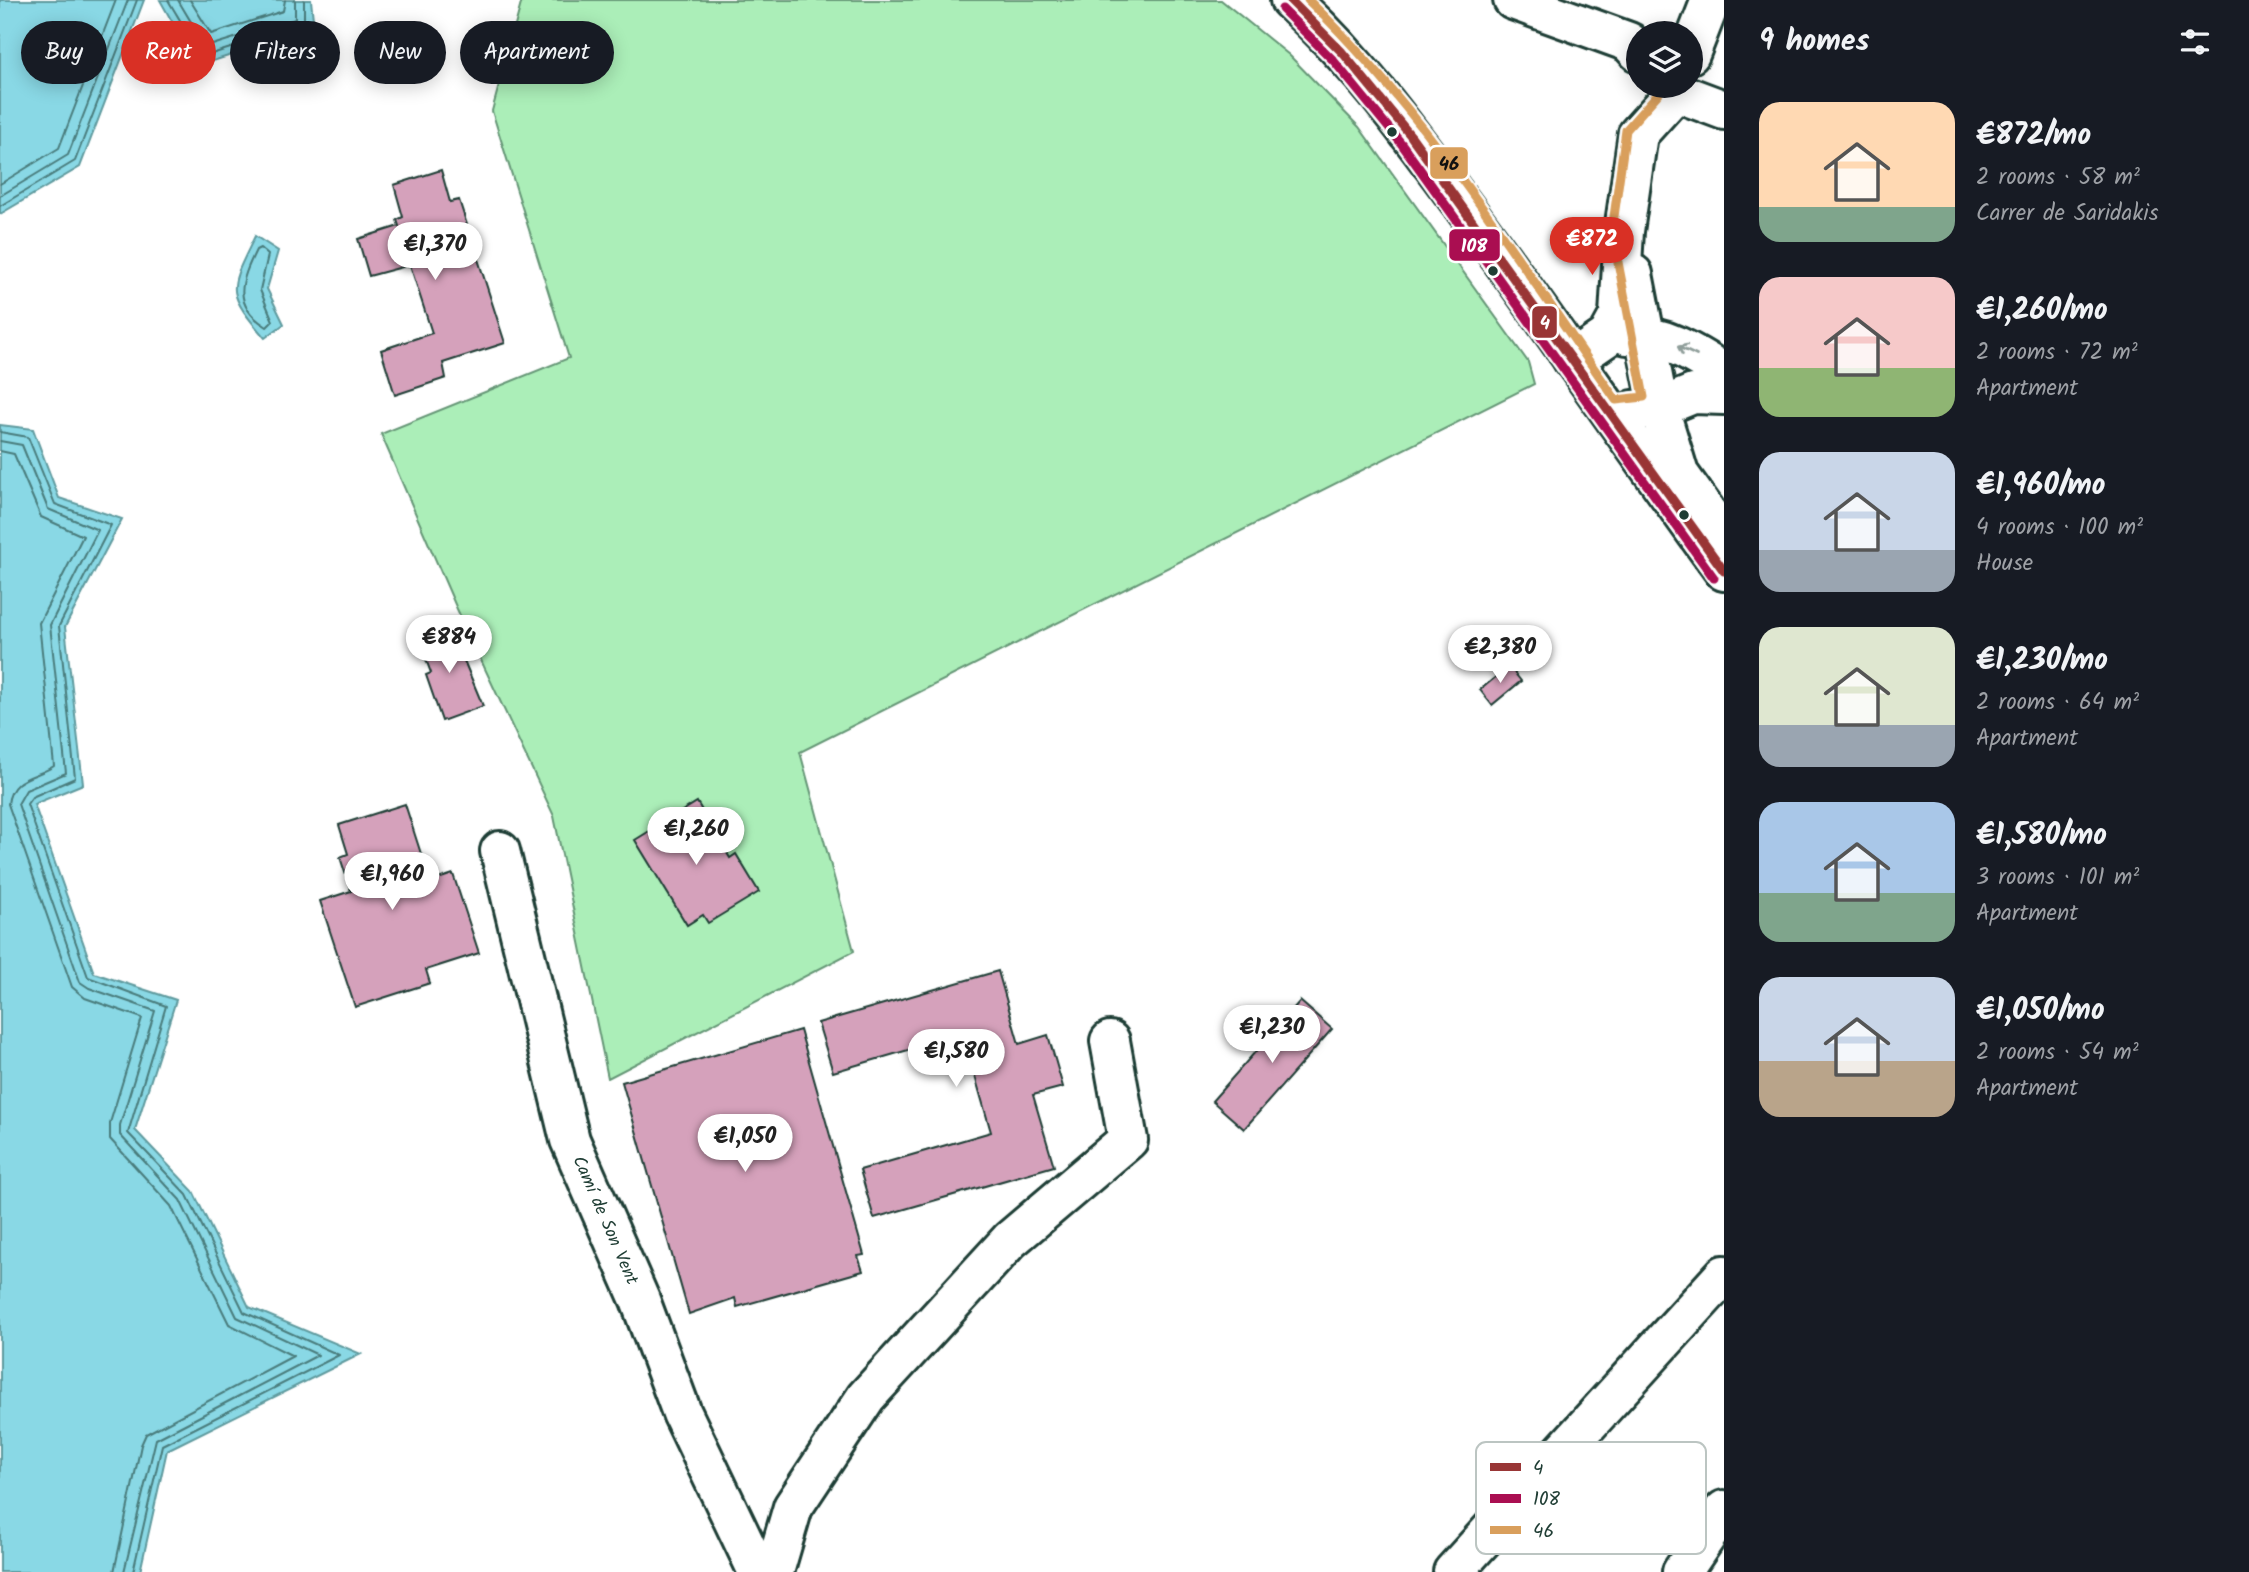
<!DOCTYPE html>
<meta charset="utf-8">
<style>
:root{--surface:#171b24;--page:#242831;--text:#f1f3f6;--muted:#9ea1a6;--accent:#d93025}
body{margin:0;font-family:Kalam,sans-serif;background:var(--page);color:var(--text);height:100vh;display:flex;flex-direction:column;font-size:26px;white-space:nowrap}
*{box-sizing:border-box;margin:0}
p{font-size:23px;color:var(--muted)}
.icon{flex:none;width:38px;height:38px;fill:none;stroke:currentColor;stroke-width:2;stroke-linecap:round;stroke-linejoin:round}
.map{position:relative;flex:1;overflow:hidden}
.details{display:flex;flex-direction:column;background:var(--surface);width:525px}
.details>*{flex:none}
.guide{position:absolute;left:21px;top:21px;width:665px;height:63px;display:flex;gap:14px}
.buttons{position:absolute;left:1626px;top:21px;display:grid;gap:14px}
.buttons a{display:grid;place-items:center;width:77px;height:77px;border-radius:50%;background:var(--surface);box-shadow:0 4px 18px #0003;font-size:35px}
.price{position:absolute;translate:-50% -60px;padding:0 16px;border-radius:24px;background:#fff;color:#222;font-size:23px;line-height:46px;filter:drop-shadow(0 2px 4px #0008)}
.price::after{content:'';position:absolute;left:50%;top:42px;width:21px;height:16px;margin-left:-10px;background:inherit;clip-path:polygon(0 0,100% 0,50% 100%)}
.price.active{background:var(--accent);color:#fff}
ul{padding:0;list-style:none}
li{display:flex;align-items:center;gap:21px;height:175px;padding:0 35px}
li span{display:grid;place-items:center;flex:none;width:196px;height:140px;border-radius:21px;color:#555}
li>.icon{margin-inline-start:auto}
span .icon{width:84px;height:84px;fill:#fffc;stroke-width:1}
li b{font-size:30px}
h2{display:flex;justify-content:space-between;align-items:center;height:84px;padding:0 35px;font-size:30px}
.tag{padding:0 24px;border-radius:32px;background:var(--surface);box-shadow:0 4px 18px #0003;font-size:24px;line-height:63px}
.tag.active{background:var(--accent);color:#fff}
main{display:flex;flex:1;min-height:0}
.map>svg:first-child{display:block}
</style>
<main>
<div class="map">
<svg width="1724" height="1572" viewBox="0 0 1724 1572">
<rect width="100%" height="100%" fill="#fff"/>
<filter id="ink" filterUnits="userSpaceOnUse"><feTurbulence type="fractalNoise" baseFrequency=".0143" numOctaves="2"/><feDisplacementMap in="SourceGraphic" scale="14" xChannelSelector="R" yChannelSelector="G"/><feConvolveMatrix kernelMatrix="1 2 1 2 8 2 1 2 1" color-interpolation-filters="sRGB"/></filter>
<g filter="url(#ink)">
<path fill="#abeeb8" stroke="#659676" stroke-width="2" d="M 522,0 L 1221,0 L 1289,55 L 1359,127 L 1528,362 L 1534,384 L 800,752 L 854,951 L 608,1078 L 554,816 L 457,609 L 381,434 L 569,358 L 492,111 Z"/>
<g fill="#89d8e5" stroke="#5f9a9e" stroke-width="2">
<path d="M 0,0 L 144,0 L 80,167 L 0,214 Z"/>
<path d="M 160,0 L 311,0 L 314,29 L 197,66 Z"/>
<path d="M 255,236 L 278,251 L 267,289 L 284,324 L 265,338 C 224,290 229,290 255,236 Z"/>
<path d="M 0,425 L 33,429 L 59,498 L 122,519 L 65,627 L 83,784 L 34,804 L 94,973 L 176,1000 L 135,1130 L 193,1191 L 249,1307 L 361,1354 L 167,1450 L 140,1572 L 0,1572 Z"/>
</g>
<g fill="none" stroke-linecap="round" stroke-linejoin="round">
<g stroke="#497b7b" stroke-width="2">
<path d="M 168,0 L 202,57 L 304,25 L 304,0"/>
<path d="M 178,0 L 206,47 L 295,19 L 295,0"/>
<path d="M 190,0 L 211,34 L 283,11 L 285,0"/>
<path d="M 0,184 L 59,148 L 116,0"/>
<path d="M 0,196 L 68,155 L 128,0"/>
<path d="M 0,206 L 75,161 L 137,0"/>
<path d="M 260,248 L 268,255 L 260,290 L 273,321 L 267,327 C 231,305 241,281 256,250 Z"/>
<path d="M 0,432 L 28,437 L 55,504 L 111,525 L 59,626 L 75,778 L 32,797 L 27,804 L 88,977 L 166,1006 L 128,1133 L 187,1195 L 244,1312 L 339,1355 L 162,1445 L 133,1572"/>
<path d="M 0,441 L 22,445 L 48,509 L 98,530 L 50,625 L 66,773 L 26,790 L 18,804 L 80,982 L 89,988 L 155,1011 L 120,1125 L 120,1135 L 180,1200 L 237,1317 L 318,1355 L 156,1439 L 124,1572"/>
<path d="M 0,451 L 14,454 L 41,517 L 83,536 L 39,623 L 54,766 C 36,778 11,776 8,804 L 72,987 L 85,998 L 142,1018 L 110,1123 L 110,1139 L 171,1206 L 229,1324 L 293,1356 L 146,1434 L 141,1445 L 114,1572"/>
</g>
</g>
<g fill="#d5a1bb" stroke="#1f3d34" stroke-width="2">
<path d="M 441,170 L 450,202 L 459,200 L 505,343 L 443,363 L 446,378 L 395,395 L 381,350 L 432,333 L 410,265 L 369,276 L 358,239 L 399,226 L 397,220 L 403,217 L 394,185 Z"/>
<path d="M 450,627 L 483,706 L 442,721 L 426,675 L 431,673 L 418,638 Z"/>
<path d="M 1509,666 L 1521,681 L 1492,705 L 1480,690 Z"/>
<path d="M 697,802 L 730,858 L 736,854 L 759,892 L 708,923 L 703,915 L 687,925 L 635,840 Z"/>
<path d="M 405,804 L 423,860 L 401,867 L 408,889 L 453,874 L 479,953 L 426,970 L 430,983 L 355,1007 L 320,901 L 351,891 L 340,857 L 348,854 L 339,825 Z"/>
<path d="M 998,971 L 1019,1044 L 1048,1035 L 1063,1087 L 1033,1095 L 1054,1166 L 874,1218 L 860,1170 L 991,1132 L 963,1034 L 833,1072 L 818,1023 Z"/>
<path d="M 1300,1001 L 1332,1029 L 1244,1129 L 1212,1101 Z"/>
<path d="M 800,1030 L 864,1255 L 858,1256 L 863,1271 L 737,1307 L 735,1298 L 689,1314 L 622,1082 Z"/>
</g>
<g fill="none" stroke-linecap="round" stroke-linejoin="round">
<defs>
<g id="minor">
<path d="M 1513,0 L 1629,42 L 1638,52"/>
<path d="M 1690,54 L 1711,0"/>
<path d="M 1633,274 L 1659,408 L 1679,474 L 1724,537"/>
<path d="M 1627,335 C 1663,334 1695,354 1724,373"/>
<path d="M 1573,360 L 1608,336 L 1619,316 L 1624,231 L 1638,134 L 1676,92 L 1724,110"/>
<path d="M 1634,410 L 1659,408 L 1693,394 L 1724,395"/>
<path id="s1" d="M 500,851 L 570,1140 L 640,1300 L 682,1413 L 758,1572"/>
<path d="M 774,1572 L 793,1507 L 866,1397 L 1010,1240 L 1128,1140 L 1110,1041"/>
<path d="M 1453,1572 L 1724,1275"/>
<path d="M 1682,1572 L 1724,1510"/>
</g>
<path id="major" d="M 1290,0 C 1363,66 1418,145 1477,225 C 1560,339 1640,456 1724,571"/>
</defs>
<use href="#minor" stroke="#1f3d34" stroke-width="44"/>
<use href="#major" stroke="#1f3d34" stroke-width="44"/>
<use href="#minor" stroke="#fff" stroke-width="38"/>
<use href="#major" stroke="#fff" stroke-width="38"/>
<defs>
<path id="bus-1" d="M 1290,0 L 1342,52 L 1411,136 L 1724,571"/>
<path id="bus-2" d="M 1282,9 L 1333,60 L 1401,143 L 1714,578"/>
<path id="bus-3" d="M 1308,0 C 1429,116 1520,264 1616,400 L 1644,397 L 1612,231 L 1626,130 L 1665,86"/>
</defs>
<use href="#bus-1" stroke="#fff" stroke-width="14"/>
<use href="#bus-2" stroke="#fff" stroke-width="14"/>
<use href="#bus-3" stroke="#fff" stroke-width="14"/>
<use href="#bus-1" stroke="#993636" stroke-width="9"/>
<use href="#bus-2" stroke="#aa0e51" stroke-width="9"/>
<use href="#bus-3" stroke="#d99f5c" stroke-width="9"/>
</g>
<defs><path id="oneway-shaft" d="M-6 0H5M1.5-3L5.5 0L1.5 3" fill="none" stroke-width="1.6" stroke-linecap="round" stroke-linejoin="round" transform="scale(1.75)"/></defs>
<use stroke="#8f9e9a" href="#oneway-shaft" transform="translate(1687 351) rotate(-155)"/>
</g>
<g fill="#1f3d34" stroke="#fff" stroke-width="2.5">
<circle cx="1392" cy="132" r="6"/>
<circle cx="1493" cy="271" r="6"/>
<circle cx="1684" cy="515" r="6"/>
</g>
<g text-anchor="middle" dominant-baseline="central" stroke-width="5" stroke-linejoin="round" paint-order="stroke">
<g font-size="18" fill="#1f3d34" stroke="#fff">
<text stroke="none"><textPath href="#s1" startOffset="385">Camí de Son Vent</textPath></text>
</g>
</g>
<rect x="1476" y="1442" width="230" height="112" rx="10" fill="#fff" stroke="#bcc5c2" stroke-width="2"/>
<rect x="1490" y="1463" width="31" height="8" fill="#993636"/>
<rect x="1490" y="1494" width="31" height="9" fill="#aa0e51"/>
<rect x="1490" y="1526" width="31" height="8" fill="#d99f5c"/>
<g font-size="19" fill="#1f3d34">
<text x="1533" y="1474">4</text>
<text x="1533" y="1505">108</text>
<text x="1533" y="1537">46</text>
</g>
<g stroke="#fff" stroke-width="2.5">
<rect x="1429" y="146" width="40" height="34" rx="7" fill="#d99f5c"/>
<rect x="1448" y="228" width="53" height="34" rx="7" fill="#aa0e51"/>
<rect x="1531" y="305" width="27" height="34" rx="7" fill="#993636"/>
</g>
<g font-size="19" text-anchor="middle" font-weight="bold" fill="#fff">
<text x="1474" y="252">108</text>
<text x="1545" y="329">4</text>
</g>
<g font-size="19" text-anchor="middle" font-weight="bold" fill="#111">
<text x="1449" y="170">46</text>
</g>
</svg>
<div class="buttons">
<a><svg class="icon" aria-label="layers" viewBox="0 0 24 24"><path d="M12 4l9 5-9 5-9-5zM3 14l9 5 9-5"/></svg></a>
</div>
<b class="price active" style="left:1592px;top:277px">€872</b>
<b class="price" style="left:435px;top:282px">€1,370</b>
<b class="price" style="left:449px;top:675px">€884</b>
<b class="price" style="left:1500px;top:685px">€2,380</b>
<b class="price" style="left:696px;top:867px">€1,260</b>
<b class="price" style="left:392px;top:912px">€1,960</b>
<b class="price" style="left:1272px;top:1065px">€1,230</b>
<b class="price" style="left:956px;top:1089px">€1,580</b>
<b class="price" style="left:745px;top:1174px">€1,050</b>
<div class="guide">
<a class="tag">Buy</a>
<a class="tag active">Rent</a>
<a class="tag">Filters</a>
<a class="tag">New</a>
<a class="tag">Apartment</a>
</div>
</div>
<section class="details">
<h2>9 homes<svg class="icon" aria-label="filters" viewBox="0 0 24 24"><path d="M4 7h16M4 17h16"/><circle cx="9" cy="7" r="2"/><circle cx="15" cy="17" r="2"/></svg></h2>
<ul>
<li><span style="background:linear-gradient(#ffd9b3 75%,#7fa58c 0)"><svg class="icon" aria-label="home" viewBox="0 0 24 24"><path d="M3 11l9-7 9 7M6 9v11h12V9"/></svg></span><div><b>€872/mo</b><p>2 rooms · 58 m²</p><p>Carrer de Saridakis</p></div></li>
<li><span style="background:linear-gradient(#f6c9c9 65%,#8fb573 0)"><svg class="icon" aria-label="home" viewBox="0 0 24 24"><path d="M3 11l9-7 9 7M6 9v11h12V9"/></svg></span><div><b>€1,260/mo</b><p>2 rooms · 72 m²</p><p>Apartment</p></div></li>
<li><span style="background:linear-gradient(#c9d6e8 70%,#9aa5b1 0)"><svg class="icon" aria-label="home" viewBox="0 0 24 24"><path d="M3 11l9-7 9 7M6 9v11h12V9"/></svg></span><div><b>€1,960/mo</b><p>4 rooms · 100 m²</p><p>House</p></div></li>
<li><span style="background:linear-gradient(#dfe7d0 70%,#9aa5b1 0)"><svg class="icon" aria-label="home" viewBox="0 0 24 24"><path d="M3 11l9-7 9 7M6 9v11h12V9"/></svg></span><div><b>€1,230/mo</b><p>2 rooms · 64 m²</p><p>Apartment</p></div></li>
<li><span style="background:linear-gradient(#a9c7e8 65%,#7fa58c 0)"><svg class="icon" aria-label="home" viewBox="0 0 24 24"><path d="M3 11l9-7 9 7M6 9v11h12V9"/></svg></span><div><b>€1,580/mo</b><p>3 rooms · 101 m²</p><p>Apartment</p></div></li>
<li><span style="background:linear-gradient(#c9d6e8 60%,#b9a48a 0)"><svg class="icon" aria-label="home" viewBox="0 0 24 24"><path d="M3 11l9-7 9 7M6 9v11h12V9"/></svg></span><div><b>€1,050/mo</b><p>2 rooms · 54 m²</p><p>Apartment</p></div></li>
</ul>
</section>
</main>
